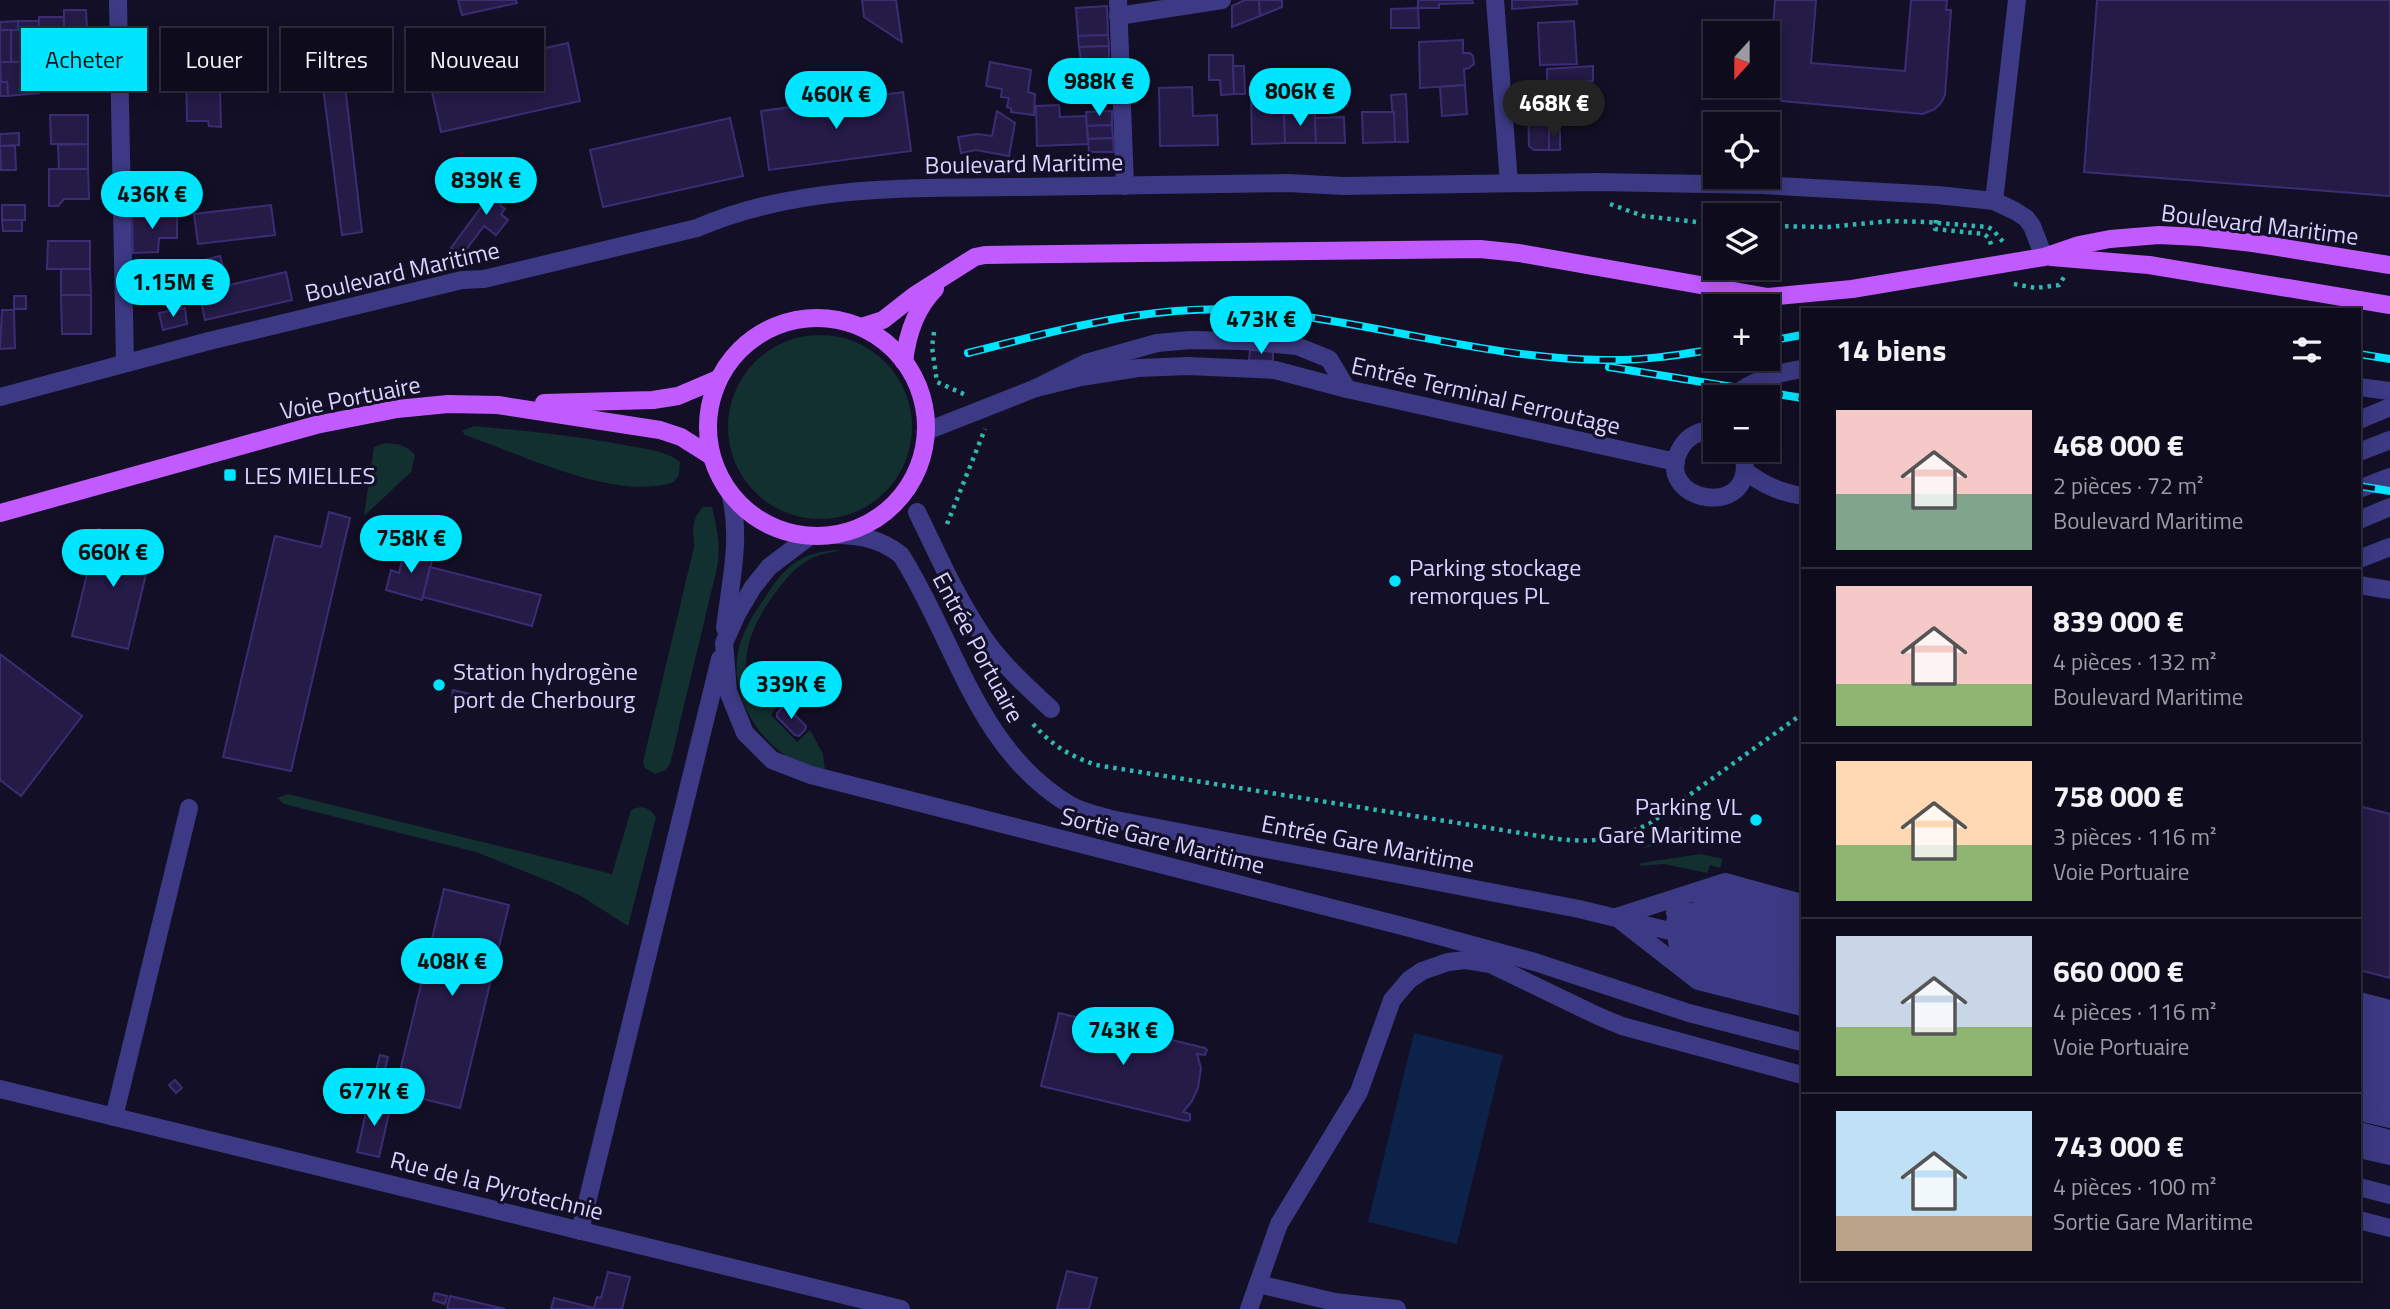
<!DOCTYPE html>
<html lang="fr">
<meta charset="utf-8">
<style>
:root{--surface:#0e0b1c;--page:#171425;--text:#f1f3f6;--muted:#9b9ba3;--line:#2e2b3b;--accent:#00e5ff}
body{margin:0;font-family:"Titillium Web",sans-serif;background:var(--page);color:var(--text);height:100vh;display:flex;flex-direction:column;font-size:26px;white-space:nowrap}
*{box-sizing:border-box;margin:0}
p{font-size:23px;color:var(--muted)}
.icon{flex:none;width:38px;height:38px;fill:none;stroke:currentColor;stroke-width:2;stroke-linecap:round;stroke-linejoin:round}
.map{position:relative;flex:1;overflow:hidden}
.drawer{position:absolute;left:1801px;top:308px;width:560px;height:973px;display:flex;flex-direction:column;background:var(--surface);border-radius:0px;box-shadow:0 4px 18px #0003,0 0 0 2px var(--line)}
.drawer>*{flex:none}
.guide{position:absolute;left:21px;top:28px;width:665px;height:63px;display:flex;gap:14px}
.needle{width:46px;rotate:201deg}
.controls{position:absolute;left:1703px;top:21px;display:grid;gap:14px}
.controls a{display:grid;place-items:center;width:77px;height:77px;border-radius:0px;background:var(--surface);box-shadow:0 4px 18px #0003,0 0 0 2px var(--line);font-size:35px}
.price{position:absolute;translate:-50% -60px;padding:0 16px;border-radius:24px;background:var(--accent);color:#111;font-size:23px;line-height:46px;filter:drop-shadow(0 2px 4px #0008)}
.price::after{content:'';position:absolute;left:50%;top:42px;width:21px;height:16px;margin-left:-10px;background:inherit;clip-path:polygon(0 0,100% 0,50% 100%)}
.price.active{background:#222;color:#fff}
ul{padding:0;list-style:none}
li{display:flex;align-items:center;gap:21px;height:175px;padding:0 35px}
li+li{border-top:2px solid var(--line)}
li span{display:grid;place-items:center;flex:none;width:196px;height:140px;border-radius:0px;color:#555}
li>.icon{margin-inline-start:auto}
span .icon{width:84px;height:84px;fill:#fffc;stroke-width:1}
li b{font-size:30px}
h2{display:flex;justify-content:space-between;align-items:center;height:84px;padding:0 35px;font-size:30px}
.tag{padding:0 24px;border-radius:0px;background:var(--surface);box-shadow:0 4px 18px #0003,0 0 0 2px var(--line);font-size:24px;line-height:63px}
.tag.active{background:var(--accent);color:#111}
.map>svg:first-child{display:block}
</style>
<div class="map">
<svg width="2390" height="1309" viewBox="0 0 2390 1309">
<rect width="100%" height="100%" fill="#130f26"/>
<g fill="#12302f">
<circle cx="820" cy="427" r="92"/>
<path d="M 474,426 C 527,431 578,436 630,446 C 646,449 667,451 680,462 L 679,475 L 674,482 C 616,502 521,454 465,435 L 462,431 Z"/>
<path d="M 385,443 C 399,444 406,445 415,455 L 411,472 L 364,516 L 374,447 Z"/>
<path d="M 703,507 L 712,507 C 717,528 721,546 717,568 L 670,764 L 666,770 L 655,774 L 645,768 L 643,762 L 694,547 C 693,530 691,520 703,507 Z"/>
<path d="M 841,550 C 831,553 818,554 810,559 C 795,567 785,580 775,593 C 754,622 742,648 747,683 L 764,692 L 778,705 L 771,715 L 797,742 L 810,730 L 823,754 L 825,771 C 815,768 804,765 794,760 C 757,742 730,693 738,652 C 742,632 753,615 764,599 C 785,566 801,551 841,550 Z"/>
<path d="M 288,794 L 612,874 L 631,810 C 641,804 652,808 656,818 L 628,926 L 581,896 L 551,882 L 476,852 L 284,804 L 277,798 Z"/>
<path d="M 1681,827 L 1684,830 L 1678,841 L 1643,848 Z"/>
<path d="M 1700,854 L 1723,859 L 1720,868 L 1710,865 L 1707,873 L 1664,864 L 1640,866 L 1641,863 Z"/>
</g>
<path fill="#0c2248" d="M 1414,1033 L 1503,1055 L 1457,1244 L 1368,1222 Z"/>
<g fill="#241b47" stroke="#3b2d73" stroke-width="2">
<path d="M 458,0 L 516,0 L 517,3 L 462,15 Z"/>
<path d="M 862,0 L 896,0 L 902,42 L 864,17 Z"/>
<path d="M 1245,0 L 1259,0 L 1260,16 L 1232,27 L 1232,6 Z"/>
<path d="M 1259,0 L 1282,0 L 1282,7 L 1260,16 Z"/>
<path d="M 1418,0 L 1472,0 L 1473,3 L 1439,4 L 1439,8 L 1418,8 Z"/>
<path d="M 1512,0 L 1577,0 L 1577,4 L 1512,9 Z"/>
<path d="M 1775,0 L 1816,0 L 1811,63 L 1905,71 L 1911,0 L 1947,0 L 1946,10 L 1951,10 L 1945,95 L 1941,103 L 1935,109 L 1923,114 L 1782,101 L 1774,93 L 1769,82 Z"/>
<path d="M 2097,0 L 2390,0 L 2390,196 L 2084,172 Z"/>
<path d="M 1107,6 L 1108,35 L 1078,36 L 1076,8 Z"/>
<path d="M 1418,8 L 1419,28 L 1391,28 L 1391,9 Z"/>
<path d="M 64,10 L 86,10 L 87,29 L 64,29 Z"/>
<path d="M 39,17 L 64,17 L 64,29 L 39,30 Z"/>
<path d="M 18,21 L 18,30 L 0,30 L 0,22 Z"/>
<rect x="18" y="21" width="21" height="9"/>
<path d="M 1574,21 L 1577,64 L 1540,65 L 1538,23 Z"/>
<rect x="93" y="29" width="13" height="13"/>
<rect x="0" y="30" width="11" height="32"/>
<path d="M 11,30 L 28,30 L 29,61 L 11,62 Z"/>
<path d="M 1108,35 L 1109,46 L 1079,47 L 1078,36 Z"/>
<path d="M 1463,40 L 1463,53 L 1470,53 L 1473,56 L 1474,64 L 1469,68 L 1464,69 L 1465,85 L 1420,88 L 1419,42 Z"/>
<path d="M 568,43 L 580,101 L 441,132 L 428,74 Z"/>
<rect x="93" y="46" width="13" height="15"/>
<path d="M 1109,46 L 1109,59 L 1081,61 L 1079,47 Z"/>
<path d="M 1209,55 L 1233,55 L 1234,94 L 1221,95 L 1220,80 L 1209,80 Z"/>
<path d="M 93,61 L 106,61 L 107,70 L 93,69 Z"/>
<path d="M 0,62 L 38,62 L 39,93 L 8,96 L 7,82 L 1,82 Z"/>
<path d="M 990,62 L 1031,70 L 1028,92 L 1035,94 L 1034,115 L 1011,112 L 1011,108 L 1007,107 L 1009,98 L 1001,97 L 1002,89 L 986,86 Z"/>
<path d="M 1233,66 L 1244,66 L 1245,94 L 1234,94 Z"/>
<path d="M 1593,66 L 1593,81 L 1547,83 L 1547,69 Z"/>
<rect x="186" y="68" width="16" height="3"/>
<path d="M 343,68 L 362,232 L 342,235 L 323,87 L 329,88 L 326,69 Z"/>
<path d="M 186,71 L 202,71 L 203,92 L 220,91 L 221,127 L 209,126 L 208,121 L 187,121 Z"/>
<path d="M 1110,74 L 1111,86 L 1083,87 L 1082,75 Z"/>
<path d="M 0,82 L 7,82 L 8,96 L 0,96 Z"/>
<path d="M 1465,85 L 1467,114 L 1442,116 L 1440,87 Z"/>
<path d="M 1111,86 L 1111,97 L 1084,98 L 1083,87 Z"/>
<path d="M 1192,87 L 1193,116 L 1217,115 L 1218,145 L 1160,146 L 1159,88 Z"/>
<path d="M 903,92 L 911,151 L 769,170 L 761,111 Z"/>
<path d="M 1284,92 L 1285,143 L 1252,144 L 1251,94 Z"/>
<path d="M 1406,94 L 1408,142 L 1395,142 L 1391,95 Z"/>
<path d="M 1549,99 L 1549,150 L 1534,150 L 1529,146 L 1528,105 L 1538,105 L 1538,100 Z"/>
<path d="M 1315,103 L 1315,113 L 1300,113 L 1299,104 Z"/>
<path d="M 1059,105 L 1060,117 L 1086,116 L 1088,144 L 1037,146 L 1036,106 Z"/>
<path d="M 997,111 L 1015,123 L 1009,156 L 976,150 L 961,153 L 958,137 L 977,134 L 992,136 Z"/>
<path d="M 1112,111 L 1112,125 L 1087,126 L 1086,112 Z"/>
<path d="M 1362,112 L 1394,112 L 1395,142 L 1363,143 Z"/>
<path d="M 1315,113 L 1316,143 L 1285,143 L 1284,114 Z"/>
<path d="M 50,115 L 88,115 L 88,144 L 51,144 Z"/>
<path d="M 1344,117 L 1345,143 L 1316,143 L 1315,118 Z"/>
<path d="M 730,118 L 743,176 L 603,207 L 590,150 Z"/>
<path d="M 1112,125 L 1113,138 L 1088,139 L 1087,126 Z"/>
<rect x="1549" y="131" width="11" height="19"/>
<path d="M 19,133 L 19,145 L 0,146 L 0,134 Z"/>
<path d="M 1113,138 L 1114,152 L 1089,152 L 1088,139 Z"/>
<path d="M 88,144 L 88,169 L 59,169 L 58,145 Z"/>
<path d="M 0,146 L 15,146 L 16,170 L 1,170 Z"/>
<rect x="979" y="160" width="14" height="8"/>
<path d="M 49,169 L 88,169 L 89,199 L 64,199 L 58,206 L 49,206 Z"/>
<path d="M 507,172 L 512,189 L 500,205 L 505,209 L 501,214 L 508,220 L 496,235 L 484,226 L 462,255 L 451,248 Z"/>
<rect x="2" y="205" width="23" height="15"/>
<path d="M 271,205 L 275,235 L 198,244 L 194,214 Z"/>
<path d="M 132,215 L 177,215 L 177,238 L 159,238 L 158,252 L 133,253 Z"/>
<path d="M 2,220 L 22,220 L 22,231 L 3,231 Z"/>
<path d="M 48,241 L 90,241 L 90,269 L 47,269 Z"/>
<path d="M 220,256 L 228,285 L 199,292 L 193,263 Z"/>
<path d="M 61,269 L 90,269 L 91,295 L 61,295 Z"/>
<path d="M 286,272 L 292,300 L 205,320 L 199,292 Z"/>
<path d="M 61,295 L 91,295 L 91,334 L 62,334 Z"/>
<rect x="14" y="296" width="12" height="13"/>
<path d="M 185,308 L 187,324 L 163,330 L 159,313 Z"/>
<path d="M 2,310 L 14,310 L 15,348 L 0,349 Z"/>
<path d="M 1250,350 L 1273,351 L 1273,361 L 1249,360 Z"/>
<path d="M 329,512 L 350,518 L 291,771 L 223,757 L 275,536 L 321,547 Z"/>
<path d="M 98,529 L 154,541 L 128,649 L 72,636 Z"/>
<path d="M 405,549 L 433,557 L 422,600 L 386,590 L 391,570 L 399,573 Z"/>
<path d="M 430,567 L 541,595 L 532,626 L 423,597 Z"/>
<path d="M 0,654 L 82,716 L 21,796 L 0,780 Z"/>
<path d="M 453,690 L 470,694 L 468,700 L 452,696 Z"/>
<path d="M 783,707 L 787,707 L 806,726 L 805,730 L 799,736 L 795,735 L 777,717 L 777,713 Z"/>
<path d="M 2359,806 L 2390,814 L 2390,978 L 2359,970 Z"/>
<path d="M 444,889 L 509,905 L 460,1108 L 395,1092 Z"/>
<path d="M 1059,1013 L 1205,1048 L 1207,1050 L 1205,1055 L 1197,1054 L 1201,1068 L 1198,1088 L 1192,1101 L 1183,1112 L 1190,1114 L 1190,1120 L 1187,1121 L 1041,1086 Z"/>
<path d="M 380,1055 L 388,1057 L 377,1101 L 369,1099 Z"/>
<path d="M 175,1080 L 182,1088 L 176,1093 L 169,1085 Z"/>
<path d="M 369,1099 L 391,1105 L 379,1157 L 357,1152 Z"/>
<path d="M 1067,1271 L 1097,1278 L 1089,1309 L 1057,1309 Z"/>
<path d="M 608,1272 L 630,1277 L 622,1309 L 551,1309 L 554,1298 L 594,1308 L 597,1297 L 601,1298 Z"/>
<path d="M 435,1293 L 447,1296 L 445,1304 L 433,1300 Z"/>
<path d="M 450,1296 L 505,1309 L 447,1309 Z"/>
</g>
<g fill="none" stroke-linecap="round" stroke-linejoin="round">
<g stroke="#2fb8b0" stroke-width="4.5" stroke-dasharray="3.5 5" stroke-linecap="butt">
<path d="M 1610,204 L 1643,216 L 1715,224"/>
<path d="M 1936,220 L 1935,229 L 1984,234 L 1989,238 L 1992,248"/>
<path d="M 1768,226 L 1828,227 L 1890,221 L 1926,222 L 1988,227 L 1993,230 L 2004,243"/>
<path d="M 2014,284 L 2036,288 L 2059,285 L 2064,277"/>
<path d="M 934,332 L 932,347 L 937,382 L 966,395"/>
<path d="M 947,524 L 985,429"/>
<path d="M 1033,724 C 1053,746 1068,755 1096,765 L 1558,839 C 1595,843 1616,839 1649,824 L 1802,714"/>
</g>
<g stroke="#3d3a85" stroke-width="18">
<path d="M 118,0 L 125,363"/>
<path d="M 1118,0 L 1125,186"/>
<path d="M 1495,0 L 1509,183"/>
<path d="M 1118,16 L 1222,0"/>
<path d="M 1994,201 L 2017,0"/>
<path d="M 2359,387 L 2390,391"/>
<path d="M 1036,388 L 1081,377 L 1138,368 L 1188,366 L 1275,370 L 1347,389 L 1676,462"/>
<path d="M 0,397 L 209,341 L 462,280 L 484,279 L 697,228 C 799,184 912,188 1022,187 C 1110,186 1199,185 1288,183 L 1343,186 L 1597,182 L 1761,185 L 1937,195 L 1994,201 L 2015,211 L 2026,218 L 2032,226 L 2044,257"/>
<path d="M 1733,397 C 1749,381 1780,372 1802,369"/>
<path d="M 2359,420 L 2390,407"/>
<path d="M 1715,430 C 1702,430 1690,434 1682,446 C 1646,503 1764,524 1742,450"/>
<path d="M 927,431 L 1036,388 L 1086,363 L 1157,343 L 1190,340 L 1244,341 L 1297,346 L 1329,359 L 1347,389"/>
<path d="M 2359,452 L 2390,440"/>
<path d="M 1745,471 C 1764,485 1779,492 1802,496"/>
<path d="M 2359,489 L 2390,477"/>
<path d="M 917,512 C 938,555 957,599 984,638 C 1002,664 1028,688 1051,709"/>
<path d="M 2359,520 L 2390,507"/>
<path d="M 835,535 C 860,535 881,539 901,555 C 955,640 977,750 1070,805 C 1082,812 1098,815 1111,819 L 1579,909 L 1802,963"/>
<path d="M 810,536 L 769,567 L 753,587 L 737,614 L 724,643 L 728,691 L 745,733 L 772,760 L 811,775 L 1410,928 L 1535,962 L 1689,1013 L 1802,1042"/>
<path d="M 2359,559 L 2390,547"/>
<path d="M 2359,585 L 2390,590"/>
<path d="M 725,628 C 730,585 742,536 730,493"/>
<path d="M 1701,899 L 1722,895 L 1802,916"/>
<path d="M 1675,913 L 1717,910 L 1802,932"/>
<path d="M 1616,917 L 1725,882 L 1802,903"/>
<path d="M 1621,921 L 1698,981 L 1802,1007"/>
<path d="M 1675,922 L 1713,925 L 1802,948"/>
<path d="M 1677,942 L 1705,954 L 1802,979"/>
<path d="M 1676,952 L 1702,967 L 1802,994"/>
<path d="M 2359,1001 L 2390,1009"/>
<path d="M 2359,1019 L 2390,1027"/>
<path d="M 2359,1034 L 2390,1042"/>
<path d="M 2359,1050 L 2390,1058"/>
<path d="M 2359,1066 L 2390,1074"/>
<path d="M 2359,1082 L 2390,1090"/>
<path d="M 0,1089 L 901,1309"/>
<path d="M 2359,1098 L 2390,1106"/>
<path d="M 2359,1112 L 2390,1119"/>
<path d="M 114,1117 L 189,808"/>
<path d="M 2359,1131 L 2390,1139"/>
<path d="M 2359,1149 L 2390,1156"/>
<path d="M 2359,1187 L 2390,1195"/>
<path d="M 2359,1220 L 2390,1228"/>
<path d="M 580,1231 L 720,659"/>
<path d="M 1258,1284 L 1335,1302 L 1397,1309"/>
<path d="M 1249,1309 L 1279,1224 L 1359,1092 L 1392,1000 L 1409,980 L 1422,971 L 1448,962 L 1466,960 L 1490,964 L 1598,1016 L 1622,1026 L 1802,1075"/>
</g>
<g stroke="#c25bff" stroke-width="18">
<path d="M 2051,257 L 2149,265 L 2390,305"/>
<circle cx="817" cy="427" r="109"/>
<path d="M 861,327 L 883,320 L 915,295 L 975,257 L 985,255 L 1480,249 L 1519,253 L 1768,297 L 1852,289 L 2044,257 L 2079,245 L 2110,239 L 2159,235 L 2199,237 L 2253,243 L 2390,265"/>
<path d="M 904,362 C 907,336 916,308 935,289"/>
<path d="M 544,403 L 653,400 L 678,396 L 718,379"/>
<path d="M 0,513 L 316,425 L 397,409 L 448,404 L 498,405 L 660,430 L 681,437 L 711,456"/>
</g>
<defs>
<g id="rail">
<path d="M 1768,341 L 1802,335"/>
<path d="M 968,353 C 1071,327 1165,300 1272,312 C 1382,325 1494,359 1604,360 C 1641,361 1679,355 1715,349"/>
<path d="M 2359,354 L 2390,359"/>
<path d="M 1609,367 L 1802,398"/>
<path d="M 2359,486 L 2390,491"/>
</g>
</defs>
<use href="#rail" stroke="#00e5ff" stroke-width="8"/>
<use href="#rail" stroke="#130f26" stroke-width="5" stroke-dasharray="16" stroke-linecap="butt"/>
</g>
<g fill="#00e5ff" stroke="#130f26" stroke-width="2.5">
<rect x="223" y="468" width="14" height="14" rx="3.5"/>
<circle cx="1395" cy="581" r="7"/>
<circle cx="439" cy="685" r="7"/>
<circle cx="1756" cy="820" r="7"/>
</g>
<g text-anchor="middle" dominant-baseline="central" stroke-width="6" stroke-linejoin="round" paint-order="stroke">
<g font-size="24" fill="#d9d4ff" stroke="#130f26">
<text transform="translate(1024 163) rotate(-1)">Boulevard Maritime</text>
<text transform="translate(2260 224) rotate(7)">Boulevard Maritime</text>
<text transform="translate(402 271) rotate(-13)">Boulevard Maritime</text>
<text transform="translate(1486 395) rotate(13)">Entrée Terminal Ferroutage</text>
<text transform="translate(350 397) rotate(-11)">Voie Portuaire</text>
<text transform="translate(979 647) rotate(62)">Entrée Portuaire</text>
<text transform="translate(1163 840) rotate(14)">Sortie Gare Maritime</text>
<text transform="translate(1368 843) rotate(11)">Entrée Gare Maritime</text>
<text transform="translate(497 1185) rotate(14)">Rue de la Pyrotechnie</text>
</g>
<g font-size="24" fill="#d9d4ff" stroke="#130f26" text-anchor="start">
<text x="244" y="475">LES MIELLES</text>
<text x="1409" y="567">Parking stockage<tspan x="1409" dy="28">remorques PL</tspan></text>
<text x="453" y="671">Station hydrogène<tspan x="453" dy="28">port de Cherbourg</tspan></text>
<text x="1742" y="806" text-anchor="end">Parking VL<tspan x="1742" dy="28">Gare Maritime</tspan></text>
</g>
</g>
</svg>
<div class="controls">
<a><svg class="needle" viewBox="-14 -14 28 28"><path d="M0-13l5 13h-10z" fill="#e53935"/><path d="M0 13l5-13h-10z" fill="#9b9ba3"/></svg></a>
<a><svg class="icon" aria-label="locate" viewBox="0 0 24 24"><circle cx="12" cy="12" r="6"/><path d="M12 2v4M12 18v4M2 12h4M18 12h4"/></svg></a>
<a><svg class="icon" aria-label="layers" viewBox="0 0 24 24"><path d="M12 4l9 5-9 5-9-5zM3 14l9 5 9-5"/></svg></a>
<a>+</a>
<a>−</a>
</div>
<b class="price" style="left:1099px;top:118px">988K €</b>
<b class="price" style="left:1300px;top:128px">806K €</b>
<b class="price" style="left:836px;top:131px">460K €</b>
<b class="price active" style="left:1554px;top:140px">468K €</b>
<b class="price" style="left:486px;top:217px">839K €</b>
<b class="price" style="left:152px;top:231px">436K €</b>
<b class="price" style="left:173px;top:319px">1.15M €</b>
<b class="price" style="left:1261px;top:356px">473K €</b>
<b class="price" style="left:411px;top:575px">758K €</b>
<b class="price" style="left:113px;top:589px">660K €</b>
<b class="price" style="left:791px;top:721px">339K €</b>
<b class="price" style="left:452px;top:998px">408K €</b>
<b class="price" style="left:1123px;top:1067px">743K €</b>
<b class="price" style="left:374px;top:1128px">677K €</b>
<div class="guide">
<a class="tag active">Acheter</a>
<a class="tag">Louer</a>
<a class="tag">Filtres</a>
<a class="tag">Nouveau</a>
</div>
<section class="drawer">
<h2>14 biens<svg class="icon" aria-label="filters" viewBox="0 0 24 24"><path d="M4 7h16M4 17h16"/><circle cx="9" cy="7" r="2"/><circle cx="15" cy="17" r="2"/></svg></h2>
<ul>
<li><span style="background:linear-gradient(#f6c9c9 60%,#7fa58c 0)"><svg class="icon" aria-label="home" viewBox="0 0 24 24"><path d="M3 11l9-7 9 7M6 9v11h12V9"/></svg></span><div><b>468 000 €</b><p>2 pièces · 72 m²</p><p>Boulevard Maritime</p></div></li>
<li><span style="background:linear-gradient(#f6c9c9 70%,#8fb573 0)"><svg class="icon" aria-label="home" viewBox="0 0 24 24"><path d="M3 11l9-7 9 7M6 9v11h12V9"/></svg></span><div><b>839 000 €</b><p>4 pièces · 132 m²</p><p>Boulevard Maritime</p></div></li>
<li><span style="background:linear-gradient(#ffd9b3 60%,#8fb573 0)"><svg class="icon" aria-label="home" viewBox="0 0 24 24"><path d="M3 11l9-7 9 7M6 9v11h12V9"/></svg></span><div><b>758 000 €</b><p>3 pièces · 116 m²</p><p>Voie Portuaire</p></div></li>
<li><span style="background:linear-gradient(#c9d6e8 65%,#8fb573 0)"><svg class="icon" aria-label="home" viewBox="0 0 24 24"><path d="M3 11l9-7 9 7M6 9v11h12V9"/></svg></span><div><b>660 000 €</b><p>4 pièces · 116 m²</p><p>Voie Portuaire</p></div></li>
<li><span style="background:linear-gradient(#bfe0f5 75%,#b9a48a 0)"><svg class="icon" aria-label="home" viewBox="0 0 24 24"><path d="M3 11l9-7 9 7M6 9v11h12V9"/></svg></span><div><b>743 000 €</b><p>4 pièces · 100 m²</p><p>Sortie Gare Maritime</p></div></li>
</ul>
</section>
</div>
